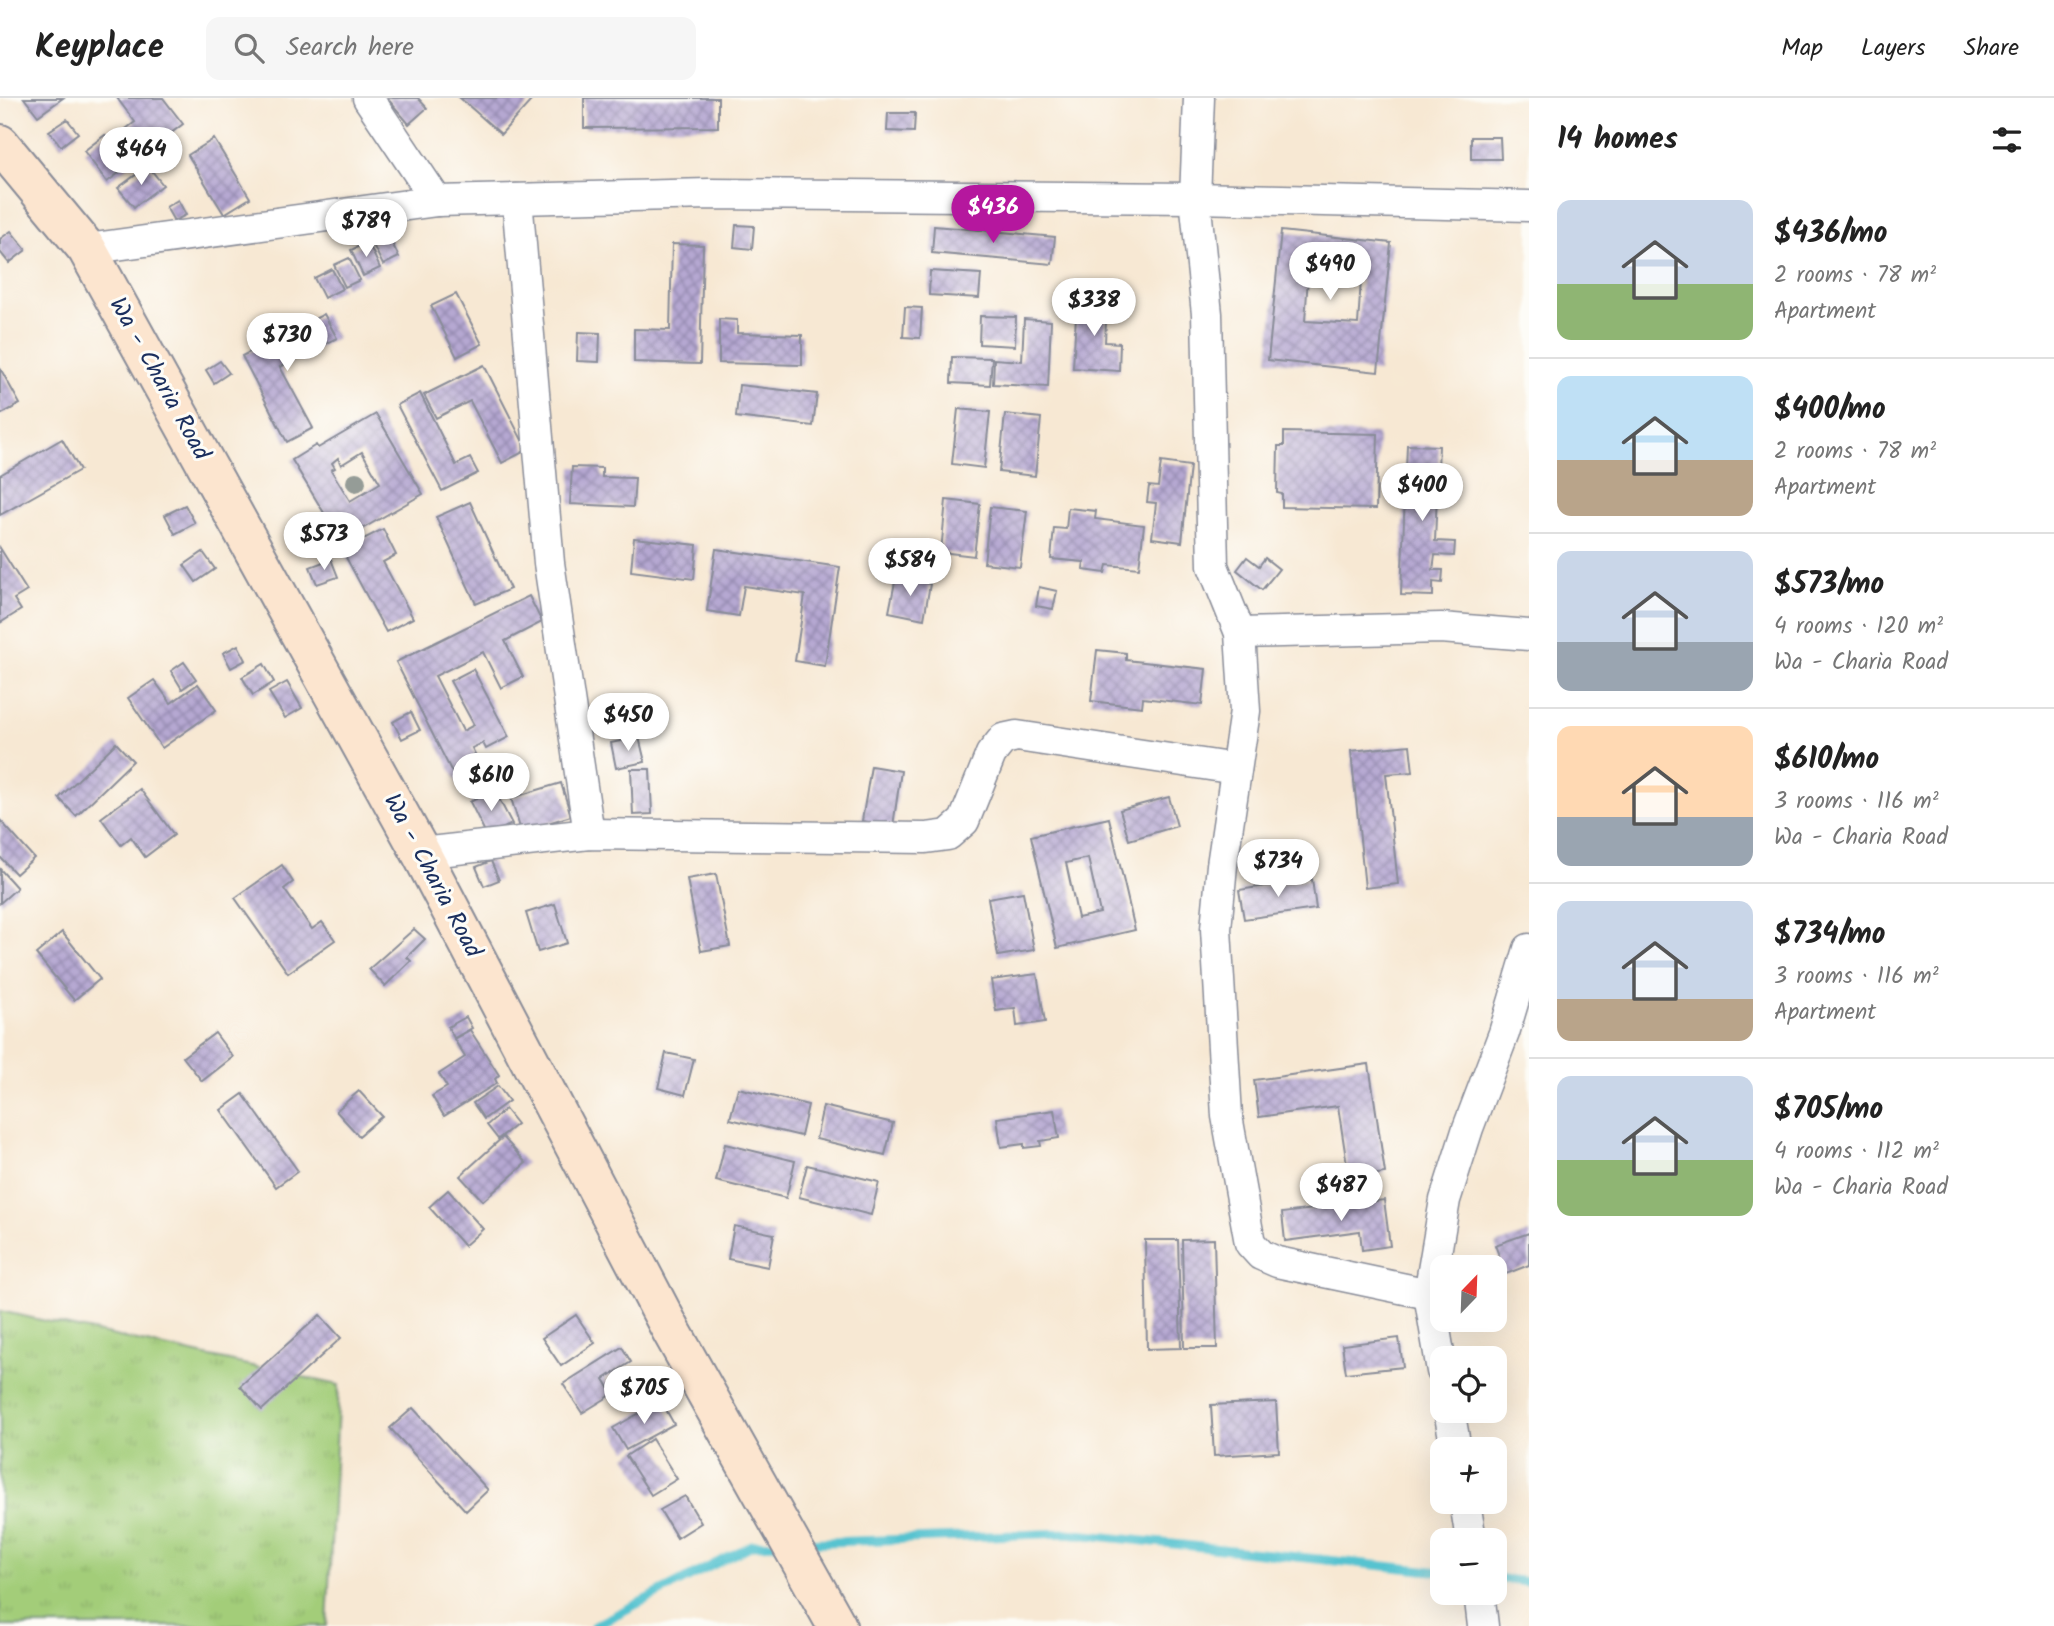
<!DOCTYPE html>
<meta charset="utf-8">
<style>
:root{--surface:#fff;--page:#f6f6f6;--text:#222;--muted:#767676;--line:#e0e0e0;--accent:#b5179e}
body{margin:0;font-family:Kalam,sans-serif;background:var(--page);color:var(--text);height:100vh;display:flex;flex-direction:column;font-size:26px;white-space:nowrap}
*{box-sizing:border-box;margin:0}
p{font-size:23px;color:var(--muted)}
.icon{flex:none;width:38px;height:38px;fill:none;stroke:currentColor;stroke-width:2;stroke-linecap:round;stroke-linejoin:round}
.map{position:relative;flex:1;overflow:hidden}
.side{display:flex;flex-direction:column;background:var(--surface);width:525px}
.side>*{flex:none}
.needle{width:46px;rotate:23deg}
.tools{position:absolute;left:1430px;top:1157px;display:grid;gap:14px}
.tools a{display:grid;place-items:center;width:77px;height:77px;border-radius:14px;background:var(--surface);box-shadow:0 7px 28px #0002;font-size:35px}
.price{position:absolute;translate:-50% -60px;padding:0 16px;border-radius:24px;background:#fff;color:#222;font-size:23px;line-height:46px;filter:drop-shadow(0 2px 4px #0008)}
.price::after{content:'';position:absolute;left:50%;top:42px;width:21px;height:16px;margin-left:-10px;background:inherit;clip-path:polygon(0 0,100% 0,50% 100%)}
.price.active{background:var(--accent);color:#fff}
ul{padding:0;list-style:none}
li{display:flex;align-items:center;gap:21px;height:175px;padding:0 28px}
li+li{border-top:2px solid var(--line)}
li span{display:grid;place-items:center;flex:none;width:196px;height:140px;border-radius:14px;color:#555}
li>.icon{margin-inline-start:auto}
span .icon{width:84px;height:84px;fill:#fffc;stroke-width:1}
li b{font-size:30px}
h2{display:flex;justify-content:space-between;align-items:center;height:84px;padding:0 28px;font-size:30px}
header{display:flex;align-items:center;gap:42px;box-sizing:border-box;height:98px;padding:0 35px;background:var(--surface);border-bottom:2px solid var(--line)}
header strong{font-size:33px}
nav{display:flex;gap:38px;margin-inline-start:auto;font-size:24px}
.search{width:490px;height:63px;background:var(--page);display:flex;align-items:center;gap:18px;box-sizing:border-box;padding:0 24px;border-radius:14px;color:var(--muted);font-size:26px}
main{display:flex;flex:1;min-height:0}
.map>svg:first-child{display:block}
</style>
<header>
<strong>Keyplace</strong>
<div class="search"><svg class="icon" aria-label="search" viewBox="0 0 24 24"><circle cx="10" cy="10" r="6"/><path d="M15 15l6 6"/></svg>Search here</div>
<nav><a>Map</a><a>Layers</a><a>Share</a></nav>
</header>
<main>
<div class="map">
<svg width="1529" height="1528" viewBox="0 0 1529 1528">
<defs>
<pattern id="grass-tufts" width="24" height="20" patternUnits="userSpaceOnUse" patternTransform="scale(1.75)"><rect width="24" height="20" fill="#a3cd79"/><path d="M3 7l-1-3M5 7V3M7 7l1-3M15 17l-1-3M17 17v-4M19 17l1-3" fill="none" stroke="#8cb06b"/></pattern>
<pattern id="building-cross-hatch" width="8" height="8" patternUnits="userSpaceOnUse" patternTransform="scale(1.75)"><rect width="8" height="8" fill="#b6a8d2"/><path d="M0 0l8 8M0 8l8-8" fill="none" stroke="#9389ae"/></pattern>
</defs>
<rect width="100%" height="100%" fill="#fdfcf7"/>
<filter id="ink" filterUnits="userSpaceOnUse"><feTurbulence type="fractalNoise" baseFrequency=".0143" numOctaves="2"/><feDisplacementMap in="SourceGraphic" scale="14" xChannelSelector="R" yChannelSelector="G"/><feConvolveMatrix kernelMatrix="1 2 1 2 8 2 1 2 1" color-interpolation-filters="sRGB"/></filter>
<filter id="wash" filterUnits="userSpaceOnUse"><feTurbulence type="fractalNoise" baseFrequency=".00686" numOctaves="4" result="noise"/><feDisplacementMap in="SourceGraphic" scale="28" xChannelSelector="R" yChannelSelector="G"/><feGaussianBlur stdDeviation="1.57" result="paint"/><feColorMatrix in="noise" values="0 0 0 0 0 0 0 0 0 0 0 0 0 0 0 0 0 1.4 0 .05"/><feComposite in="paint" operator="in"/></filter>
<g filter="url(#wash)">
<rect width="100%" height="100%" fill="#f7e8d3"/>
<path fill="url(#grass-tufts)" stroke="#5f7e6c" stroke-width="2" d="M 0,1213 L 339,1287 L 327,1528 L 0,1528 Z"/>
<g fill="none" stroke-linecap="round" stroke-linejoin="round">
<g stroke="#57c3d0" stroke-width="9">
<path d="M 802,1445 L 1067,1435 L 1442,1474"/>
<path d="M 1494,1480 L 1529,1484"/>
<path d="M 594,1528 L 752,1447 L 781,1446"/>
</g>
</g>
<g id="blocks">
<g fill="url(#building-cross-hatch)" fill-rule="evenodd">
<path d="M 24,0 L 63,0 L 38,18 Z"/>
<path d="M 117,0 L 163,0 L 183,26 L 107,84 L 84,53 L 105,37 L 110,43 L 135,24 Z"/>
<path d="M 387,0 L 418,0 L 427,10 L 409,26 Z"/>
<path d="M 460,0 L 527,0 L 531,3 L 501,36 Z"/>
<path d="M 584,0 L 718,0 L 718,29 L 584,30 Z"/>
<path d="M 888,15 L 915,15 L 914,34 L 887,33 Z"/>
<path d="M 67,21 L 78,35 L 61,48 L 49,33 Z"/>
<path d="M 1471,39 L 1500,39 L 1501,61 L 1471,61 Z"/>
<path d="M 214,41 L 250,100 L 224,116 L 188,57 Z"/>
<path d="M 148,68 L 163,87 L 134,109 L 118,90 Z"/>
<path d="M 178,102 L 186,117 L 174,123 L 166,109 Z"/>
<path d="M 736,127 L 754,128 L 752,151 L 734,149 Z"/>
<path d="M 934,128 L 1055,139 L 1052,166 L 932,155 Z"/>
<path d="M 11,133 L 26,152 L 9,165 L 0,154 L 0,141 Z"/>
<path d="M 1281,133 L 1391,145 L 1378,274 L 1268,262 ZM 1308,179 L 1361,182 L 1358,226 L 1305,223 Z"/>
<path d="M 388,137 L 399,159 L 383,167 L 372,145 Z"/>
<path d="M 368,144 L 380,170 L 363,178 L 351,152 Z"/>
<path d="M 672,146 L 703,147 L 700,266 L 634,264 L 634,231 L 670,232 Z"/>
<path d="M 349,160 L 360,182 L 345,189 L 334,167 Z"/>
<path d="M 332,171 L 342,191 L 324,200 L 314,180 Z"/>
<path d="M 930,173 L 981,176 L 979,200 L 929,197 Z"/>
<path d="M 456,196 L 482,246 L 457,259 L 431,208 Z"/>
<path d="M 1077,200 L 1107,202 L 1105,244 L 1120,245 L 1119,273 L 1073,270 Z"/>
<path d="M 905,209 L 922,210 L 920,240 L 903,239 Z"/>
<path d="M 324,216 L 337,240 L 280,269 L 313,330 L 287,344 L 242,258 Z"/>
<path d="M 980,218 L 1016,219 L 1015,248 L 979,246 Z"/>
<path d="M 719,221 L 737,222 L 737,235 L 802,237 L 802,267 L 719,265 Z"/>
<path d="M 1024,221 L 1051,223 L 1048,289 L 993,286 L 994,261 L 1022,263 Z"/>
<path d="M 578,234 L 600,235 L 599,264 L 577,263 Z"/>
<path d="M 952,259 L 992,260 L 990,287 L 951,285 Z"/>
<path d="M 220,263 L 229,275 L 214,285 L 206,272 Z"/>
<path d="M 484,267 L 527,352 L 502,365 L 470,303 L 436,320 L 424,297 Z"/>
<path d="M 0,270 L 20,306 L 0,317 Z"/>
<path d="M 739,287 L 817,296 L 813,328 L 736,319 Z"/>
<path d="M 420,295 L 456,367 L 470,360 L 478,375 L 442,393 L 397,307 Z"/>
<path d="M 958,311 L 990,314 L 984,370 L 952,366 Z"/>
<path d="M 376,316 L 423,396 L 341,443 L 292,362 L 316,347 L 318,350 ZM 362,354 L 380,385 L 350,403 L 331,372 L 335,370 L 332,365 L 338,360 L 341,367 Z"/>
<path d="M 1005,316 L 1041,320 L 1035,378 L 999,374 Z"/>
<path d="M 1284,334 L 1378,336 L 1376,411 L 1282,409 L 1282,396 L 1277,395 L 1278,348 L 1284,348 Z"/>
<path d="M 62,341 L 80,372 L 0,417 L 0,377 Z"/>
<path d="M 1407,347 L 1439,348 L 1435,443 L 1455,444 L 1454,458 L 1435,457 L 1433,472 L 1443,472 L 1442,485 L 1433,484 L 1433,498 L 1401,497 Z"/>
<path d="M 1161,364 L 1190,368 L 1182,444 L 1152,440 L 1156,405 L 1147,404 L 1149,388 L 1158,389 Z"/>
<path d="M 572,369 L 602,370 L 602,379 L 635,380 L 633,409 L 570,406 Z"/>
<path d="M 946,402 L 980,406 L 974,458 L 941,454 Z"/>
<path d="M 470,404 L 510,491 L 476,506 L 436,419 Z"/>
<path d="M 185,407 L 195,425 L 175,436 L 165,417 Z"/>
<path d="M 990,409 L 1027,413 L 1020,469 L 984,465 Z"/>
<path d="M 1068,410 L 1096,413 L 1095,421 L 1144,427 L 1139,470 L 1107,467 L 1105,475 L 1083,472 L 1084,464 L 1051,461 L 1054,430 L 1066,431 Z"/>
<path d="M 383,431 L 396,457 L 383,464 L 413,520 L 386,534 L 342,452 Z"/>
<path d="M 634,440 L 697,447 L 694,481 L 631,473 Z"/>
<path d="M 0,450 L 27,493 L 14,501 L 21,512 L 0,525 Z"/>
<path d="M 716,451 L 840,469 L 825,568 L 795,563 L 805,497 L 744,488 L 739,518 L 707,513 Z"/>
<path d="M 203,454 L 215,471 L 196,484 L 184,467 Z"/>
<path d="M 1247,459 L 1259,468 L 1265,460 L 1279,471 L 1262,492 L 1237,472 Z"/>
<path d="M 331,461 L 338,479 L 317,486 L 310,469 Z"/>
<path d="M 896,479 L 930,486 L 924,521 L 889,514 Z"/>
<path d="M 1039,489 L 1057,493 L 1053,511 L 1036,508 Z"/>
<path d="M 529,498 L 542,524 L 505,543 L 523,579 L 501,590 L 483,554 L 435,578 L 463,633 L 474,627 L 450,583 L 473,571 L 509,639 L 486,651 L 483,645 L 472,650 L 487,681 L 462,694 L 396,564 Z"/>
<path d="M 238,547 L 246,562 L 231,570 L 223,555 Z"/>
<path d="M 1097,552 L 1126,555 L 1126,562 L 1206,571 L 1202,607 L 1143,600 L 1142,609 L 1091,603 Z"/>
<path d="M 184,564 L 196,581 L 182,591 L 171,573 Z"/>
<path d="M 264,566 L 274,584 L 253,597 L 242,579 Z"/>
<path d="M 154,582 L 171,605 L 198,586 L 216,612 L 162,650 L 128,600 Z"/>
<path d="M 287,584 L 302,610 L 285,620 L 269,594 Z"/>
<path d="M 411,614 L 420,632 L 402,641 L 393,624 Z"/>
<path d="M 639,639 L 645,664 L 616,670 L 611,645 Z"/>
<path d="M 116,645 L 133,663 L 76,718 L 59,700 Z"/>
<path d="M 1410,647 L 1413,674 L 1386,676 L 1398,786 L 1365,790 L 1351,653 Z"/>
<path d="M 511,668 L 519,686 L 501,694 L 492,676 Z"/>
<path d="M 871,668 L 901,673 L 893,728 L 862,723 Z"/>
<path d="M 631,671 L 650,671 L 652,716 L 633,717 Z"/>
<path d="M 561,685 L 571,718 L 521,733 L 511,700 Z"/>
<path d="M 140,691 L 174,737 L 145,759 L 131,739 L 121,747 L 101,720 Z"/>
<path d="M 494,691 L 512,726 L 487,738 L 470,704 Z"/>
<path d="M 1169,699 L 1177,728 L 1129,742 L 1120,712 Z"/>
<path d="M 1109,720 L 1135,832 L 1057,850 L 1031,738 ZM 1088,760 L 1100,815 L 1078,820 L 1066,765 Z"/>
<path d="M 0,722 L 34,760 L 16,776 L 0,759 Z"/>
<path d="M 491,763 L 499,782 L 484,788 L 476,769 Z"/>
<path d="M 282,767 L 293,784 L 284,791 L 312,831 L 322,824 L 335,842 L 288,875 L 235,800 Z"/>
<path d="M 0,771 L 17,790 L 0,805 Z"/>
<path d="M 716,776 L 730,848 L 701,853 L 687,781 Z"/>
<path d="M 1312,781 L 1316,811 L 1244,821 L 1239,792 Z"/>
<path d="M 1023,794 L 1034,852 L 998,858 L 988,800 Z"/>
<path d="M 555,806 L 567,845 L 538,854 L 526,815 Z"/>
<path d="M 414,831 L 425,841 L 407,859 L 411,863 L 385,888 L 369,871 Z"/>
<path d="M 62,834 L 100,881 L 74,902 L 36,856 Z"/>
<path d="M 1037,876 L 1045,924 L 1017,928 L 1015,910 L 996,913 L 991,882 Z"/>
<path d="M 466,919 L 472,930 L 454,940 L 448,929 Z"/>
<path d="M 470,932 L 499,977 L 495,981 L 497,985 L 444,1018 L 432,998 L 447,989 L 439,976 L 465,959 L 454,941 Z"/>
<path d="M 215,935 L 233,959 L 202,983 L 183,959 Z"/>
<path d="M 666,955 L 694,961 L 685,997 L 658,990 Z"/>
<path d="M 1369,966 L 1385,1075 L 1349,1080 L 1338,1008 L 1259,1019 L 1254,982 Z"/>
<path d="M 498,988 L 509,1003 L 484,1021 L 473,1005 Z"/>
<path d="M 738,990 L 808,1007 L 801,1038 L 730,1021 Z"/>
<path d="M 359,993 L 382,1018 L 359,1038 L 336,1013 Z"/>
<path d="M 243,996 L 298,1073 L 276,1089 L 221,1012 Z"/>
<path d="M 823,1008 L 893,1025 L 885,1057 L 816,1041 Z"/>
<path d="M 505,1011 L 517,1026 L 498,1041 L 487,1027 Z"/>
<path d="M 1054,1012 L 1059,1040 L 1040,1043 L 1041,1048 L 1024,1050 L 1024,1046 L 1001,1049 L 997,1020 Z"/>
<path d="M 503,1039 L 526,1065 L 483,1103 L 460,1078 Z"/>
<path d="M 725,1046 L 795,1063 L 786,1100 L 716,1083 Z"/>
<path d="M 807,1067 L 879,1084 L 871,1117 L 799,1099 Z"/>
<path d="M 448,1092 L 483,1131 L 464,1148 L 429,1109 Z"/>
<path d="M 1384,1102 L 1390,1148 L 1362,1152 L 1360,1133 L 1285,1143 L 1282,1115 Z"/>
<path d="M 734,1128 L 774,1136 L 768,1169 L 728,1161 Z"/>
<path d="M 1529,1135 L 1529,1167 L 1506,1176 L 1495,1147 Z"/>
<path d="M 1214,1141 L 1217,1250 L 1184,1250 L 1182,1142 Z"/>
<path d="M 1145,1142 L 1178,1142 L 1181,1250 L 1147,1251 Z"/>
<path d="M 320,1217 L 341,1240 L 262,1312 L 240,1288 Z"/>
<path d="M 576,1217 L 595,1245 L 561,1268 L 542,1240 Z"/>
<path d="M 1399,1240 L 1403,1269 L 1346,1275 L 1342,1247 Z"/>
<path d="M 622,1249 L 631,1264 L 604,1281 L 613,1296 L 582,1315 L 563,1286 Z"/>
<path d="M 661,1303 L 674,1326 L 626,1352 L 613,1330 Z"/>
<path d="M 1276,1304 L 1279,1354 L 1214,1358 L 1211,1307 Z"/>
<path d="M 413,1310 L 488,1392 L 466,1413 L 390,1330 Z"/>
<path d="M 652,1341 L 677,1381 L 651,1397 L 626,1358 Z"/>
<path d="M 685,1398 L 701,1425 L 677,1440 L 660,1412 Z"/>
</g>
</g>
</g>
<g filter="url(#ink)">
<use href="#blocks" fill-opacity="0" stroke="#898c98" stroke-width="2"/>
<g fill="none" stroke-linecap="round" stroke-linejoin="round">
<defs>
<g id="street">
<path d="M 368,0 L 437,103"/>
<path d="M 1199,0 L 1195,100 L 1207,216 L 1213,468 L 1240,535 L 1245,613 L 1222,767 L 1216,831 L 1227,1018 L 1250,1145 L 1261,1157 L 1277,1164 L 1429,1196"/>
<path d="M 517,101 L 549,465 L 589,736"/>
<path d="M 87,151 L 437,103 L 709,96 L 1195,100 L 1529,108"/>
<path d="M 1240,535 L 1441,530 L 1529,537"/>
<path d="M 421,755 L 589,736 L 926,740 L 948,737 L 964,723 L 991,656 L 1003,641 L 1017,638 L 1236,671"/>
<path d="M 1442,1273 L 1429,1196 L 1445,1102 L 1468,1030 L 1504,935 L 1529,851"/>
<path d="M 1449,1312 L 1456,1351"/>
<path d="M 1465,1404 L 1471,1442"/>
<path d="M 1479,1494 L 1483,1528"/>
</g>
<path id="secondary" d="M 0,46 L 87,151 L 421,755 L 672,1234 L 837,1528"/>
</defs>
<use href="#street" stroke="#898c98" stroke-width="33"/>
<use href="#secondary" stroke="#898c98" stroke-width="42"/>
<use href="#street" stroke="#fff" stroke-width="30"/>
<use href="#secondary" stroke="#fce5cf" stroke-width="38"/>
</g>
<circle fill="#959c97" cx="356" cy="384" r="10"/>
</g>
<g text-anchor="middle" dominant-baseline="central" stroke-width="6" stroke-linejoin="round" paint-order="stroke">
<g font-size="24" fill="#1b2f5e" stroke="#fdfcf7">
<text transform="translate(159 281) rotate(61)">Wa - Charia Road</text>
<text transform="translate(432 778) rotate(62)">Wa - Charia Road</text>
</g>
</g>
</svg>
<div class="tools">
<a><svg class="needle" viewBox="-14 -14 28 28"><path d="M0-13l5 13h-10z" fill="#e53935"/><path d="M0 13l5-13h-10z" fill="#767676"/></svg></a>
<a><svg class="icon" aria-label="locate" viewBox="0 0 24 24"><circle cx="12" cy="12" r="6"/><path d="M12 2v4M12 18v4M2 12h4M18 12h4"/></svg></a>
<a>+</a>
<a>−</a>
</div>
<b class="price" style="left:141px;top:89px">$464</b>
<b class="price active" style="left:993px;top:147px">$436</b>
<b class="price" style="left:366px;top:161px">$789</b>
<b class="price" style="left:1330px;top:204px">$490</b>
<b class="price" style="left:1094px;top:240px">$338</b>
<b class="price" style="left:287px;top:275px">$730</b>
<b class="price" style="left:1422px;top:425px">$400</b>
<b class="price" style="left:324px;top:474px">$573</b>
<b class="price" style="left:910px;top:500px">$584</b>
<b class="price" style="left:628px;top:655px">$450</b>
<b class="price" style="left:491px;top:715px">$610</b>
<b class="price" style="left:1278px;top:801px">$734</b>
<b class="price" style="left:1341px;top:1125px">$487</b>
<b class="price" style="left:644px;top:1328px">$705</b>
</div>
<section class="side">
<h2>14 homes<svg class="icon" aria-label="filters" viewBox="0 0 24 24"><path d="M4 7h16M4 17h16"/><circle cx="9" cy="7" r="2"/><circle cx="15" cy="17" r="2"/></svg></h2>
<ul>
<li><span style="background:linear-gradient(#c9d6e8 60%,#8fb573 0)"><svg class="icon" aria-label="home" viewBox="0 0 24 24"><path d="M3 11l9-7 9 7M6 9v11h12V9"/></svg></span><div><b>$436/mo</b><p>2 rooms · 78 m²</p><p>Apartment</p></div></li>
<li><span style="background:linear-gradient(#bfe0f5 60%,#b9a48a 0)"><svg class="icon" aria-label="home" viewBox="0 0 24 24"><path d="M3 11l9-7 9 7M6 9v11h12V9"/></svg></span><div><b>$400/mo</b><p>2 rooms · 78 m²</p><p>Apartment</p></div></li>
<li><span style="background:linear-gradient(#c9d6e8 65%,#9aa5b1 0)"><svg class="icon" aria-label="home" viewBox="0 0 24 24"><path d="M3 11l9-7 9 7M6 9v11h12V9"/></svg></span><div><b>$573/mo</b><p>4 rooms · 120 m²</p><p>Wa - Charia Road</p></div></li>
<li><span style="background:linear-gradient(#ffd9b3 65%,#9aa5b1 0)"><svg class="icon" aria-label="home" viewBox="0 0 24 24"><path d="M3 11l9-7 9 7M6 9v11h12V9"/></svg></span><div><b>$610/mo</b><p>3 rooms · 116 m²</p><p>Wa - Charia Road</p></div></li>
<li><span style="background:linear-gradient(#c9d6e8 70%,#b9a48a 0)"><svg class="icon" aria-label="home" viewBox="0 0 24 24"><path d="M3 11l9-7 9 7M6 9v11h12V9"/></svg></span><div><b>$734/mo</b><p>3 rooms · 116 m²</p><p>Apartment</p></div></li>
<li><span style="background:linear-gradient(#c9d6e8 60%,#8fb573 0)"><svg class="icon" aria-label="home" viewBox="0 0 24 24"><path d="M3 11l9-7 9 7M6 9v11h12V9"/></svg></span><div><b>$705/mo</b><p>4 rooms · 112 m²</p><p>Wa - Charia Road</p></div></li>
</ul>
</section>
</main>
